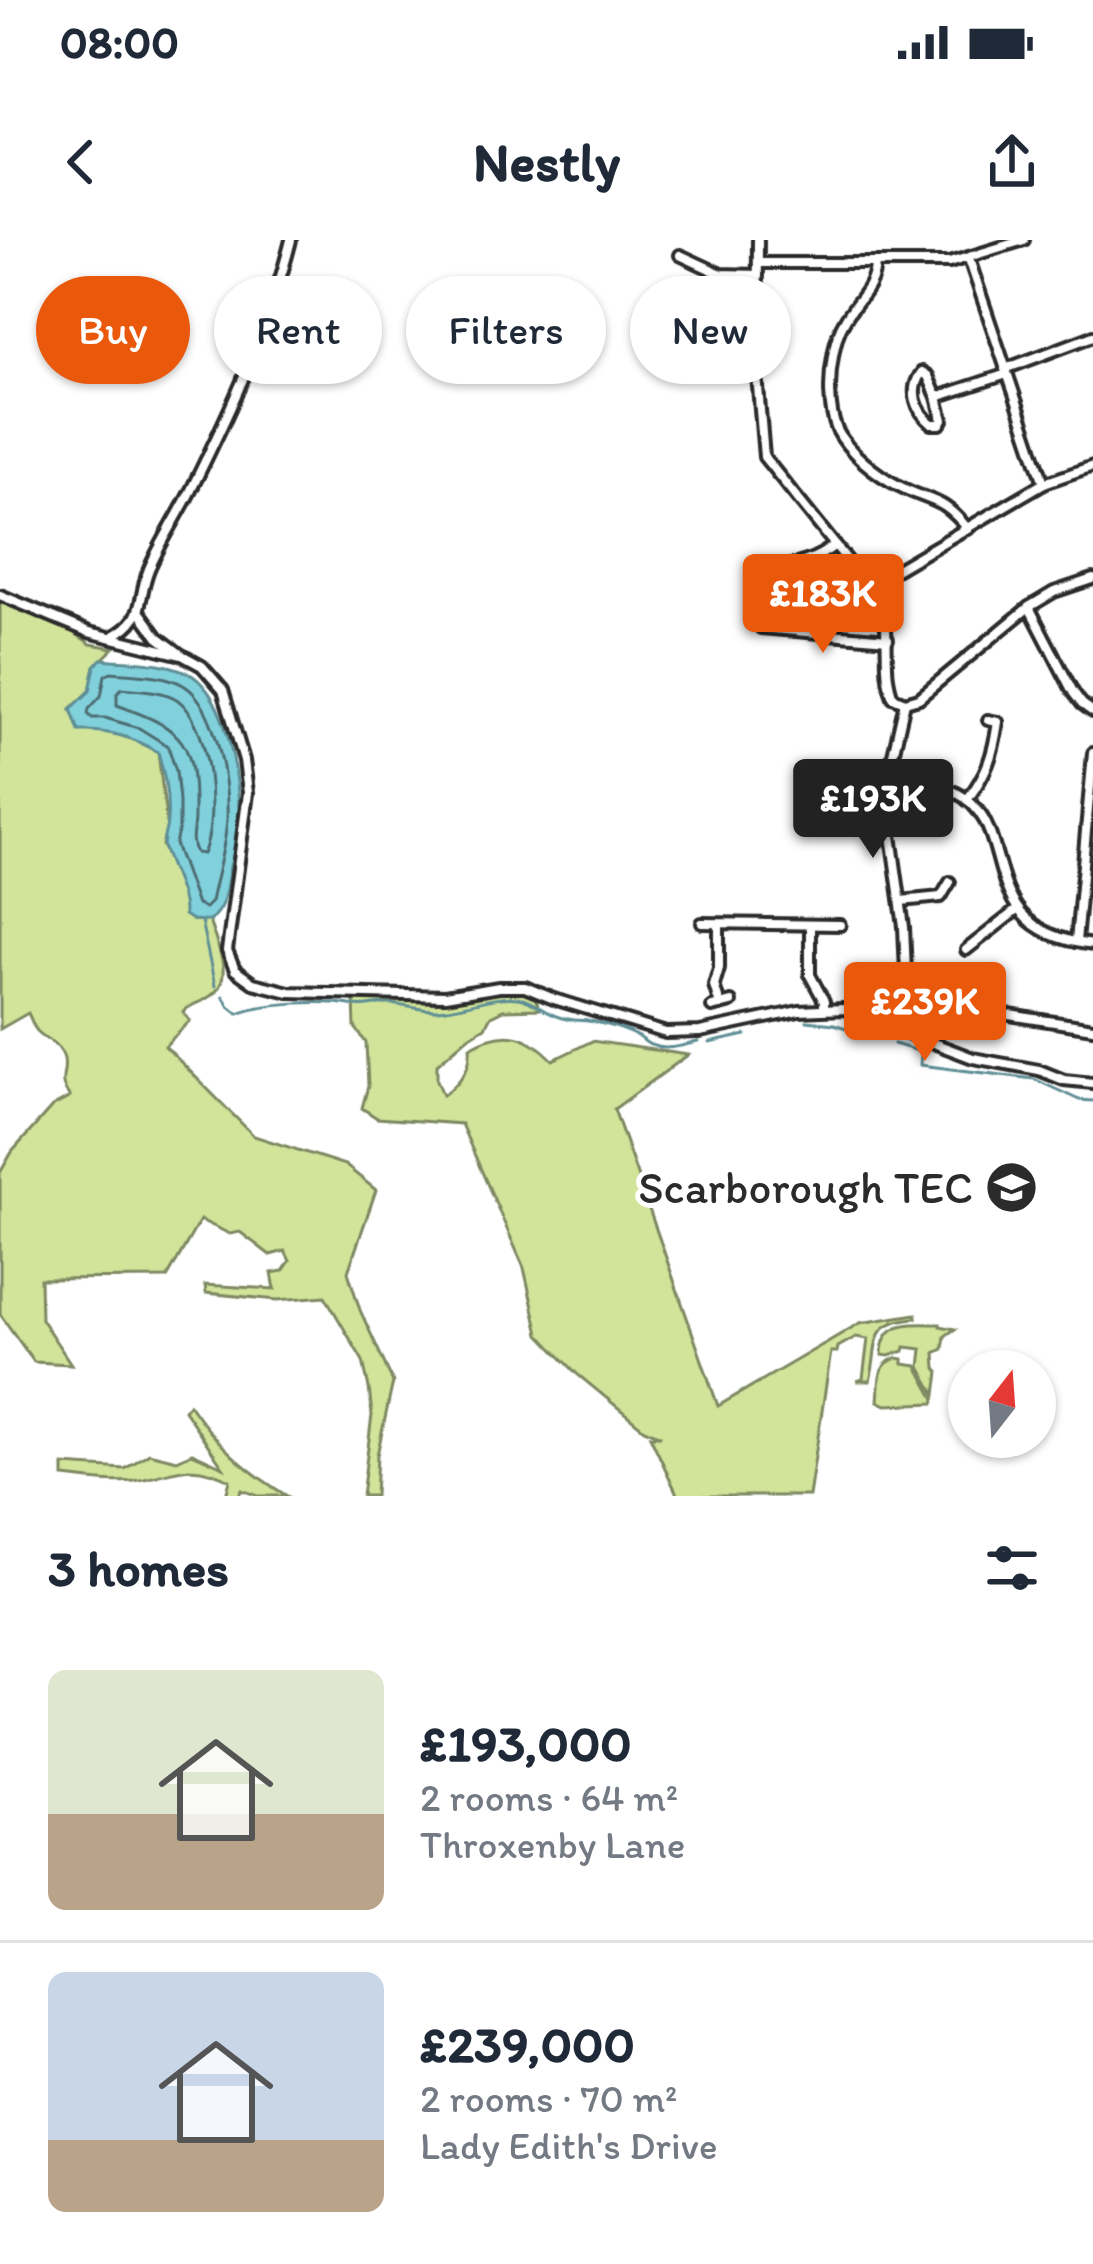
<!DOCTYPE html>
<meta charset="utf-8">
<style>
:root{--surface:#fff;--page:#f2f2f3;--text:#1f2937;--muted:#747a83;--line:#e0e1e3;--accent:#ea580c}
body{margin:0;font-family:Itim,sans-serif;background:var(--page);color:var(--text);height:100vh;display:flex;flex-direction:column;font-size:45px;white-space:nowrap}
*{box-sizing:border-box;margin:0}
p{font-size:39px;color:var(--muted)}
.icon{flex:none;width:66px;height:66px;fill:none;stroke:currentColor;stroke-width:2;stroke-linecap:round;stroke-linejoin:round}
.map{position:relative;height:1256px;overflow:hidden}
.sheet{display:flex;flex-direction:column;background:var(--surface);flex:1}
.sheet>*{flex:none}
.guide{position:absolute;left:36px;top:36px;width:1023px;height:108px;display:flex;gap:24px}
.needle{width:78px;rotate:17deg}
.fabs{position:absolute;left:948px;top:1110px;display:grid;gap:24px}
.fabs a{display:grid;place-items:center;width:108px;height:108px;border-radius:50%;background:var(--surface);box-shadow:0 3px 9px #0004;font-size:60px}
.price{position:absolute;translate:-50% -102px;padding:0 27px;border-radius:12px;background:var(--accent);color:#fff;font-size:39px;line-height:78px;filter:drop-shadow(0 3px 6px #0008)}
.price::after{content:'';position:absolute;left:50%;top:72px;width:36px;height:27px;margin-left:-18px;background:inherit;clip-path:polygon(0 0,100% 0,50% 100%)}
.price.active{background:#222;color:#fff}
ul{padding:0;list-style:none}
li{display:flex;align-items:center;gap:36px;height:300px;padding:0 48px}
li+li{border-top:3px solid var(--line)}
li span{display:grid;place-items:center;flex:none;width:336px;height:240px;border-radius:18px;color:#555}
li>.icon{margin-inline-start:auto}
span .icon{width:144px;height:144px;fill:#fffc;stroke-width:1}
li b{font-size:51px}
h2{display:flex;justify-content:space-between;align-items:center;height:144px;padding:0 48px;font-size:51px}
.tag{padding:0 42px;border-radius:54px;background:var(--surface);box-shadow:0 3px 9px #0004;font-size:42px;line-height:108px}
.tag.active{background:var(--accent);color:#fff}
.status{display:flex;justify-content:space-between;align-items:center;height:84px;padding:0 60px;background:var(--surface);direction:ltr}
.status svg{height:33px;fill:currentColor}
header{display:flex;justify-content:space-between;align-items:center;height:156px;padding:0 48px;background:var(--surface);font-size:54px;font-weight:800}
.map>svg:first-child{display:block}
</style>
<div class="status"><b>08:00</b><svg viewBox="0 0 49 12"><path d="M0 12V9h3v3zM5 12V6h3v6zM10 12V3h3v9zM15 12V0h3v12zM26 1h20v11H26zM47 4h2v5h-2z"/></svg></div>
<header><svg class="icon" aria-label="back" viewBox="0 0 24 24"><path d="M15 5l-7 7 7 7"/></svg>Nestly<svg class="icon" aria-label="share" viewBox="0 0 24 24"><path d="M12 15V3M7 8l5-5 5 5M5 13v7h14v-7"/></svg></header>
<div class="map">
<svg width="1093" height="1256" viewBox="0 0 1093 1256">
<rect width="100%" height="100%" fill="#fff"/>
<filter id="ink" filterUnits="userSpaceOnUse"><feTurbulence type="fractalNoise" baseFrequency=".00833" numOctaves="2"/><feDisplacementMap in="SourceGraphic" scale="24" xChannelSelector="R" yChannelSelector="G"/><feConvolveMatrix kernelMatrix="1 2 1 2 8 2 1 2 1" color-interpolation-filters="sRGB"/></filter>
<g filter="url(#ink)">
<g fill="#d1e499" stroke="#7e8862" stroke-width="3">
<path d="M 0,360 L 60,383 L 91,404 L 114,408 L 95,426 L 90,451 L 71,469 L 79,490 C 109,490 132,497 158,512 L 167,587 L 162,605 C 174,630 181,655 192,680 L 209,681 C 216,704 237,740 209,757 C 199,764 192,763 183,772 L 190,781 L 165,806 L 254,896 L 345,925 L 376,950 L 348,1032 L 360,1070 L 393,1142 L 377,1215 L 375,1256 L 362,1256 L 372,1175 L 369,1148 L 363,1121 L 325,1056 L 278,1060 L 206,1053 L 205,1045 L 275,1049 L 272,1033 L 283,1031 L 290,1021 L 285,1011 L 270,1015 L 240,992 L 230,994 L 200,980 L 167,1038 L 40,1039 L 41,1079 L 71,1124 L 34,1122 L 0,1074 L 0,933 L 12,912 L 52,867 L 70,857 C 56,839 67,836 64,819 C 60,803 46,800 37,791 C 34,788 30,777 28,773 L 0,789 Z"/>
<path d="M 497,751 L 527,753 L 535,756 L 539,769 L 503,770 L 491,776 L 485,787 L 467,798 L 437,824 L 437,840 L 443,855 C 460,843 472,828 470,807 C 504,788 526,792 553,820 L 592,801 L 688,815 L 614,869 L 718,1166 L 860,1083 L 916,1074 L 916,1078 C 866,1082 880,1103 870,1141 L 857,1141 L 863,1139 L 868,1099 L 856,1097 L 838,1107 L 837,1112 L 831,1112 L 809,1256 L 678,1256 L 650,1196 L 661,1196 L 644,1189 L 577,1134 L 539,1094 L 524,1028 L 461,884 L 377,878 L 362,868 L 368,846 L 366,803 L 355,787 L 354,759 L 402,757 L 435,763 Z"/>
<path d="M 940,1084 L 940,1086 L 955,1089 L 945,1096 L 943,1109 L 935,1113 L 936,1128 L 939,1132 L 936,1155 L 920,1127 L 922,1109 L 905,1107 L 904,1111 L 889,1116 L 882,1115 C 882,1079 912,1084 940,1084 Z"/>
<path d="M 897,1118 L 903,1119 L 903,1124 L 917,1126 L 935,1159 L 934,1163 L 886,1165 L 878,1161 C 880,1142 876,1124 897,1118 Z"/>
<path d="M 189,1164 C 218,1206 244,1229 287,1256 L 258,1256 L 242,1250 L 238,1256 L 226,1256 L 230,1240 C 185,1219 178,1234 134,1241 C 112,1244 86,1239 64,1237 L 64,1225 L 125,1229 L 149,1213 L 177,1220 L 192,1213 L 223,1227 L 184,1170 Z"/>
</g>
<path fill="#81d1dd" stroke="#5f8f96" stroke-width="3" d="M 101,419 C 129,422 169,420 193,436 C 227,460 239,536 239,575 C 239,593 233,613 229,631 C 225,653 226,666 209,681 L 192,680 L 184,675 C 185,653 170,630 164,609 C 161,600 167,591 167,581 C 169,557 165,535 158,512 C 132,497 109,490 79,491 L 71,469 L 90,451 L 95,426 Z"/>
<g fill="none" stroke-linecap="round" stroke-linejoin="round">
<g stroke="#4d6d72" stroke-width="3">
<path d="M 111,432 C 133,434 165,433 185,446 C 216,466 229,543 227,578 C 226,606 216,635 211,662 L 205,668 L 197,665 L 175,604 L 179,587 L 179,561 L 176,531 L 168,506 L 139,488 L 105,478 L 92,478 L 88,474 L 89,469 L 101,456 L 105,435 Z"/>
<path d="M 122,448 C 139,450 164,450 178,460 C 211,484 219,580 203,614 L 196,613 C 189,601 194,591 194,577 C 195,501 186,490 117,465 L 117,453 Z"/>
</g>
<g stroke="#5f8f96" stroke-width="3">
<path d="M 201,681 L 215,746"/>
<path d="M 223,756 L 229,766 L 238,773 C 266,762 326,760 355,766 C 366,768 379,763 391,764 C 406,766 421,770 436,770 C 463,769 491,755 518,758 C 533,760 544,773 559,777 C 570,781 583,780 595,782 C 609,785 627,790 639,797 C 647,802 645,804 654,806 C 667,811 684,805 698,802"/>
<path d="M 807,781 L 834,784 L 870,796"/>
<path d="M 709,803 L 746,795"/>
<path d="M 894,804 L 921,812 L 920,825 L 1034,839 L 1079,860 L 1093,861"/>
</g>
<defs>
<g id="minor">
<path d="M 758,0 L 757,135 L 764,217 L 881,362 C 892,393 881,428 893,457 L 905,462"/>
<path d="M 680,15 L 721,34 L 758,35"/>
<path d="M 969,19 L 1044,243"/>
<path d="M 759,23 L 949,23 L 1024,0"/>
<path d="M 875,24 C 874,49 856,60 845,80 C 838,91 835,103 833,116 C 829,137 828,169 837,190 C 848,212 877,235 899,246 C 933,264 941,256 968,289"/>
<path d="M 1005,129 L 1093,96"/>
<path d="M 937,157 L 928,136 L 922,132 C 908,150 916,171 932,184 L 940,184 L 943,180 L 937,157 L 1007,134"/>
<path d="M 773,328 C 798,325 816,320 835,305"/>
<path d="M 870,345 L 1044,243 L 1093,226"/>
<path d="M 0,355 L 89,392 L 182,415 L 202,426 L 223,450 L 244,520 L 248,553 L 227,711 L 235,730 L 253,743 L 289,752 L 445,756 L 499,747 L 525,747 L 554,759 L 666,793 L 700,792 L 799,771 L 844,769 L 973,818 L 1039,830 L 1064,840 L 1093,843"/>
<path d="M 1029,367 L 1073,452 L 1082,464 L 1093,472"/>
<path d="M 139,371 L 158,397 L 179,413"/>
<path d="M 761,388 L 888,399"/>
<path d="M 112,397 C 148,377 136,362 149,329 C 161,301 179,275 192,248 C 232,167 269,88 291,0"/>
<path d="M 905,462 L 919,458 L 1029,367 L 1054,352 L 1093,339"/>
<path d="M 891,543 C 911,544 935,543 955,552 C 1025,587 966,690 1093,705"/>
<path d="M 967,560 C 987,533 993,516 998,482 L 988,480"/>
<path d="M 901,661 L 941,657 L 950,642"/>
<path d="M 702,683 L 840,685"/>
<path d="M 719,684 L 719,728 L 714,745 L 720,765"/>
<path d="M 810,685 L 810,735 L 824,761 L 824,768"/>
<path d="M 1076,702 L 1093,513"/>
<path d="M 966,710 L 1018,669"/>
<path d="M 907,759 L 1093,788"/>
<path d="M 712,767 L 731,762"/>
<path d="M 896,791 L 907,759 L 906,733 L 904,687 L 889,581 L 890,528 L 905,462"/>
</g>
</defs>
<use href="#minor" stroke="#2b2b2b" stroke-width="16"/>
<use href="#minor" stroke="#fff" stroke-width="8"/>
</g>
</g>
<defs>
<symbol id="university-disc" viewBox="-11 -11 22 22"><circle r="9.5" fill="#2b2b2b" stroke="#fff"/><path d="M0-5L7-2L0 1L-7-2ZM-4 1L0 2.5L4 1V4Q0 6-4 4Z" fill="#fff"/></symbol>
</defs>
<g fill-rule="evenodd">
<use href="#university-disc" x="982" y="918" width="59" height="59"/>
</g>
<g text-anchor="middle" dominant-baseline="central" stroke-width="10" stroke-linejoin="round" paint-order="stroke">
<g font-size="45" fill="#2b2b2b" stroke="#fff" text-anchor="end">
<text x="973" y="947">Scarborough TEC</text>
</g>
</g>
</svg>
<div class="fabs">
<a><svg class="needle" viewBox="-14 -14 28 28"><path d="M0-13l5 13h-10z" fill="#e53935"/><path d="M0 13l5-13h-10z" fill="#747a83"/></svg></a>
</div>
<b class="price" style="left:823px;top:416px">£183K</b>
<b class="price active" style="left:873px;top:621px">£193K</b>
<b class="price" style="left:925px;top:824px">£239K</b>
<div class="guide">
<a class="tag active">Buy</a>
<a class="tag">Rent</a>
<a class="tag">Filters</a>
<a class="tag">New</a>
</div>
</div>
<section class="sheet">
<h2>3 homes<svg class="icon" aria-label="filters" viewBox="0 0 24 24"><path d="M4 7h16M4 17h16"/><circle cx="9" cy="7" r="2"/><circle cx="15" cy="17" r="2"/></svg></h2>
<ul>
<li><span style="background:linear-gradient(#dfe7d0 60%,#b9a48a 0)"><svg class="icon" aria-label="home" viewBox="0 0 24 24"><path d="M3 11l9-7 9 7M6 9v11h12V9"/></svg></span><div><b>£193,000</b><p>2 rooms · 64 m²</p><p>Throxenby Lane</p></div></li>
<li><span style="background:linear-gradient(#c9d6e8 70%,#b9a48a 0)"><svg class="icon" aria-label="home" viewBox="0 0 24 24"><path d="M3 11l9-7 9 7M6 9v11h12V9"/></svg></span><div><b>£239,000</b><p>2 rooms · 70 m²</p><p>Lady Edith's Drive</p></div></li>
</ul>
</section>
